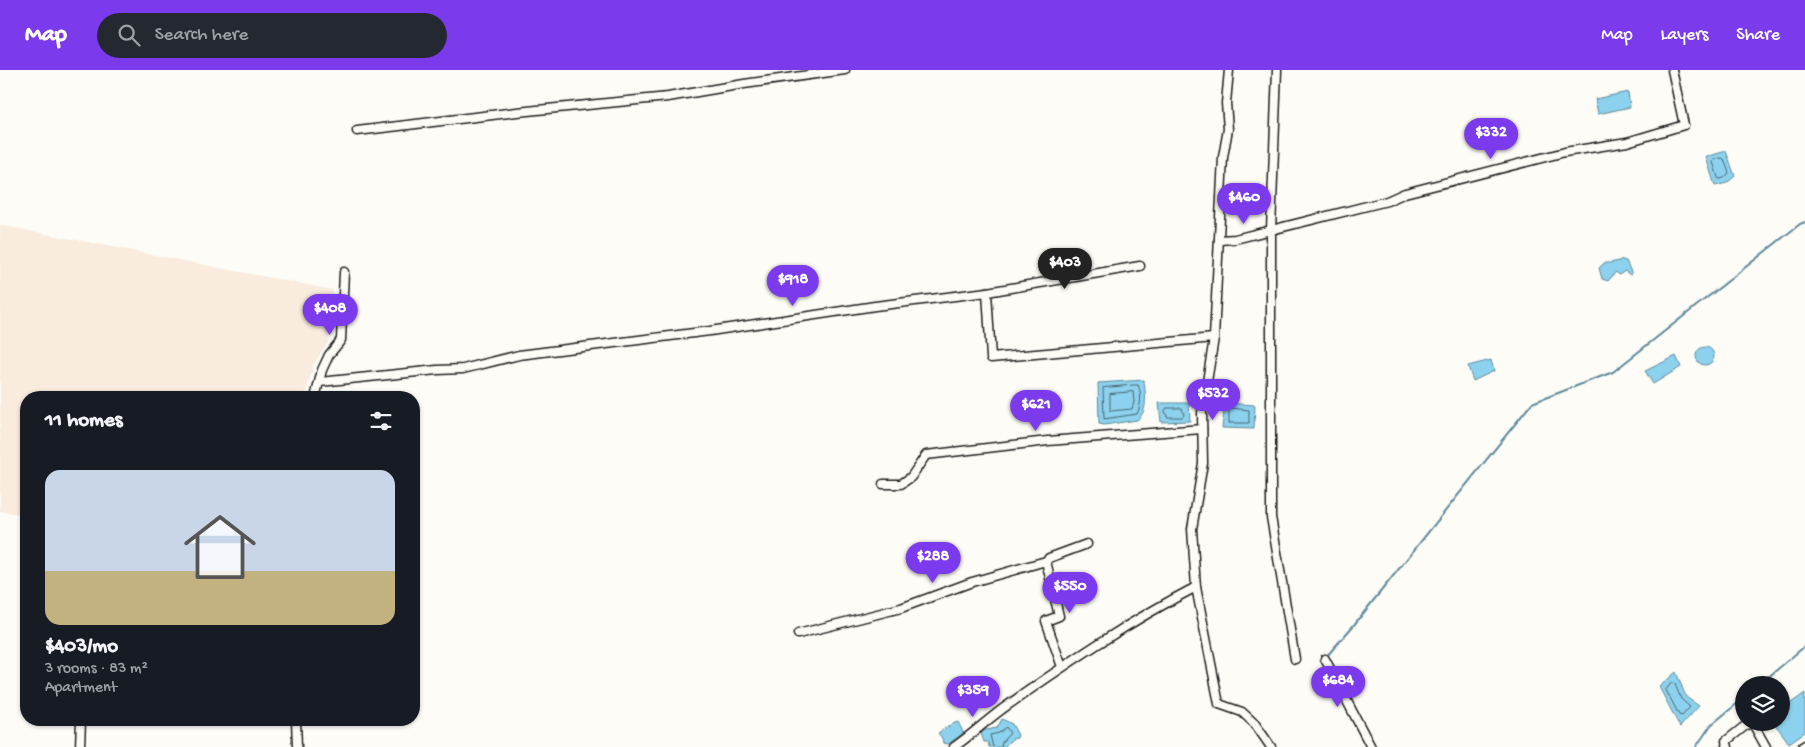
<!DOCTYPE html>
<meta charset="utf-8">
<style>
:root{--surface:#171b24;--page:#242831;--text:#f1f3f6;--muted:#9ea1a6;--accent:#7c3aed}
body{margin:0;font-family:"Gochi Hand",sans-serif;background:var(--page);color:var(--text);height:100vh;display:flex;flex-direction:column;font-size:19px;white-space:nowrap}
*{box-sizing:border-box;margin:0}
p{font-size:16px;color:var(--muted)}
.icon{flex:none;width:28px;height:28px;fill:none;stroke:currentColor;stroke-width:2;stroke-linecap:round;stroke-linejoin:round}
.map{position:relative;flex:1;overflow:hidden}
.drawer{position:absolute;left:20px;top:321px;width:400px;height:335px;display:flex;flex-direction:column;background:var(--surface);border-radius:20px;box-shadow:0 1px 4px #0004}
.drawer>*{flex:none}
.tools{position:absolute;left:1735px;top:606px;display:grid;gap:10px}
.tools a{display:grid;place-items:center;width:55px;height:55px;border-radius:50%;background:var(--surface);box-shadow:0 1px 4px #0004;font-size:25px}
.price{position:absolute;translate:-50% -42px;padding:0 11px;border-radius:18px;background:var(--accent);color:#fff;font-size:16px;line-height:32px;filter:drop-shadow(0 1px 2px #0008)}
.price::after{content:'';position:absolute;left:50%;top:30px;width:15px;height:11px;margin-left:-8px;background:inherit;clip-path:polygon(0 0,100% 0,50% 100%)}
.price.active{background:#222;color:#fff}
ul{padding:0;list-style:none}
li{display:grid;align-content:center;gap:10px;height:265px;padding:0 25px}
li span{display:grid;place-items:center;height:155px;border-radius:15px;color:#555}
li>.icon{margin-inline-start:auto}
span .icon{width:90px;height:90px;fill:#fffc;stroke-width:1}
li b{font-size:21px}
h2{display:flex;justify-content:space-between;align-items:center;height:60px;padding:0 25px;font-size:21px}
header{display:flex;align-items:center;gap:30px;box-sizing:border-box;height:70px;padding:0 25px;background:var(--accent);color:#fff}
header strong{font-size:24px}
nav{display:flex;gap:28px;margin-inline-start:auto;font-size:18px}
.search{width:350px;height:45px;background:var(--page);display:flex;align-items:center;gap:12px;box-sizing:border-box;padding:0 18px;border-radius:28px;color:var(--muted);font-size:19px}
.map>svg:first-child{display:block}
</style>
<header>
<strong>Map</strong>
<div class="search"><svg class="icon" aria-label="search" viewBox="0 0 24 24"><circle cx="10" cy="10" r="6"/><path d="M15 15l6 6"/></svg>Search here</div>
<nav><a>Map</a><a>Layers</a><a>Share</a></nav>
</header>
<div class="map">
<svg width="1805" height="677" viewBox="0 0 1805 677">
<rect width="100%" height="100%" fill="#fdfcf7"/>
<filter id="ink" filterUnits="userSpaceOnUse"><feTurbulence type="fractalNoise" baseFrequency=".02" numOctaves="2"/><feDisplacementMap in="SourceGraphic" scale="10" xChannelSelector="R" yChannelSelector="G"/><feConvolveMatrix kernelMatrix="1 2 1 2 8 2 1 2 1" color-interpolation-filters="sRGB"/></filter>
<g filter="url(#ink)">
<path fill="#f9ebdd" d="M 0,155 L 333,220 L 328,273 L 313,295 L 305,327 L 26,328 L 26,445 L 0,441 Z"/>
<g fill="#8cd1ed" stroke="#5f8999">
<path d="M 1628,22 L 1630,37 L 1598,44 L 1595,29 Z"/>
<path d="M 1726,81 L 1735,106 L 1727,113 L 1715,116 L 1706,87 Z"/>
<path d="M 1623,190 L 1626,191 L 1632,204 L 1630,205 L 1625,201 L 1619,205 L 1616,202 L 1608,211 L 1602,209 L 1599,198 L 1604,193 L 1610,193 Z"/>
<circle cx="1705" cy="286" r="9"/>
<path d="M 1676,286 L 1681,297 L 1653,314 L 1645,301 Z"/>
<path d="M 1491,290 L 1494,301 L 1473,311 L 1468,296 Z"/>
<path d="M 1144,310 C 1145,323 1149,341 1137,350 L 1104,355 L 1099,354 L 1098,313 Z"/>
<path d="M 1159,333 L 1189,333 L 1190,351 L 1161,352 Z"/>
<path d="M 1225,333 L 1255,335 L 1254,359 L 1222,358 Z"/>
<path d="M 1676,602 L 1686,627 L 1699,636 L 1680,657 L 1659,617 Z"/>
<path d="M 1805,623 L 1805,662 L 1789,673 L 1774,653 L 1781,652 L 1781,640 Z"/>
<path d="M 1002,649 L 1012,654 L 1018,665 L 1017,668 L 1012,669 L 1004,677 L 989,677 L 988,672 L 984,672 L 981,663 L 986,660 L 997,658 Z"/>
<path d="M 958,652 L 963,662 L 961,665 L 948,674 L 943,673 L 942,668 L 938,663 L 952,654 Z"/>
</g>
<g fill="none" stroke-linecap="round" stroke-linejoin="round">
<g stroke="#496470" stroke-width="1">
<path d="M 1721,88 L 1724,89 L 1729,103 L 1724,108 L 1720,109 L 1718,108 L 1713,92 L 1714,90 Z"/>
<path d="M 1134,315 L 1138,315 C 1142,324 1141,336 1137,344 L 1104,349 L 1103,318 Z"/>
<path d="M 1133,322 L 1134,332 L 1132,339 L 1110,341 L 1110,324 Z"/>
<path d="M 1167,338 L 1182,338 L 1184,345 L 1182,347 L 1167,347 L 1165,341 Z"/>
<path d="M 1231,338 L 1249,340 L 1249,353 L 1229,353 L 1229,340 Z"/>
<path d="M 1672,613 L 1675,614 L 1681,629 L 1690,637 L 1682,646 L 1679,645 L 1666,620 Z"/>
<path d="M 993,677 L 990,665 L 999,663 L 1006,657 L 1010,663 L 1002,672 L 1001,677"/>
</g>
<g stroke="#5f8999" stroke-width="2">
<path d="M 1326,587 L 1353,556 L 1532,333 L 1613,302 L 1800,154 L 1805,152"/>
<path d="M 1759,615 L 1805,576"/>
<path d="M 1696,677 L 1711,655 L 1744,628"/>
</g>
<defs>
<g id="minor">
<path d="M 1229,0 L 1226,33 L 1228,59 L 1223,87 L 1214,268 L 1202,343 L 1203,393 L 1192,459 L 1196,517 L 1219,634 L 1242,642 L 1255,654 L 1271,677"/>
<path d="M 1277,0 L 1271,160 L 1271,447 L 1295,589"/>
<path d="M 357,61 L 517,42 L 668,27 L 744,14 L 845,0"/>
<path d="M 1219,170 L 1235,169 L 1387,131 L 1405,123 L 1565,82 L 1627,72 L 1684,55 L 1672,0"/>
<path d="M 987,222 L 1140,196"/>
<path d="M 320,312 L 437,300 L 463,299 L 519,285 L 710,261 L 875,236 L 987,222 L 991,288 L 1214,268"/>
<path d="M 315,328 L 322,300 L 329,285 L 341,270 L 344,202"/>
<path d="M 883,414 L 901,414 L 911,407 L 926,385 L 1048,371 L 1202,359"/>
<path d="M 1046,491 L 1059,546 L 1046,551 L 1062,597"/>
<path d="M 798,564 L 901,538 L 972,512 L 1046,491 L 1049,488 L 1087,474"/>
<path d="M 1325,589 L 1371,677"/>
<path d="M 296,650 L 297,677"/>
<path d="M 1752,652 L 1766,677"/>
<path d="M 80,677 L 81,650"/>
<path d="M 954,677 C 973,664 989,648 1008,635 C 1069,592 1130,551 1196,517"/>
<path d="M 1728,677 L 1726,671 L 1750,652"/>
<path d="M 1802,677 L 1805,675"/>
</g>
</defs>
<use href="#minor" stroke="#1c1c1c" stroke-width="11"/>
<use href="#minor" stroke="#fdfcf7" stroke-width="8"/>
</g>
</g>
</svg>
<div class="tools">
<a><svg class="icon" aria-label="layers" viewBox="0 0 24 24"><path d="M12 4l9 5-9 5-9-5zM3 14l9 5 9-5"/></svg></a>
</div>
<b class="price" style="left:1491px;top:90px">$332</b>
<b class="price" style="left:1244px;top:155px">$460</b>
<b class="price active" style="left:1065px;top:220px">$403</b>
<b class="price" style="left:793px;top:237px">$918</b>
<b class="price" style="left:330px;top:266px">$408</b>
<b class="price" style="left:1213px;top:351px">$532</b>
<b class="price" style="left:1036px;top:362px">$621</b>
<b class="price" style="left:933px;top:514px">$288</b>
<b class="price" style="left:1070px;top:544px">$550</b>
<b class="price" style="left:1338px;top:638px">$684</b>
<b class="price" style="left:973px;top:648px">$359</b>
<section class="drawer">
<h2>11 homes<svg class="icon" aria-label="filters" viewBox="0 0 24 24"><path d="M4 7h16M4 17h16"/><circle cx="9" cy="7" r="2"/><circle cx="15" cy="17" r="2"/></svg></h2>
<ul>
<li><span style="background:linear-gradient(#c9d6e8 65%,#c2b280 0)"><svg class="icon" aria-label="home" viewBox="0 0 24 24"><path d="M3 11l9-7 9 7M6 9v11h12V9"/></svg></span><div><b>$403/mo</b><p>3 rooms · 83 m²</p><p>Apartment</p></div></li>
</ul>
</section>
</div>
